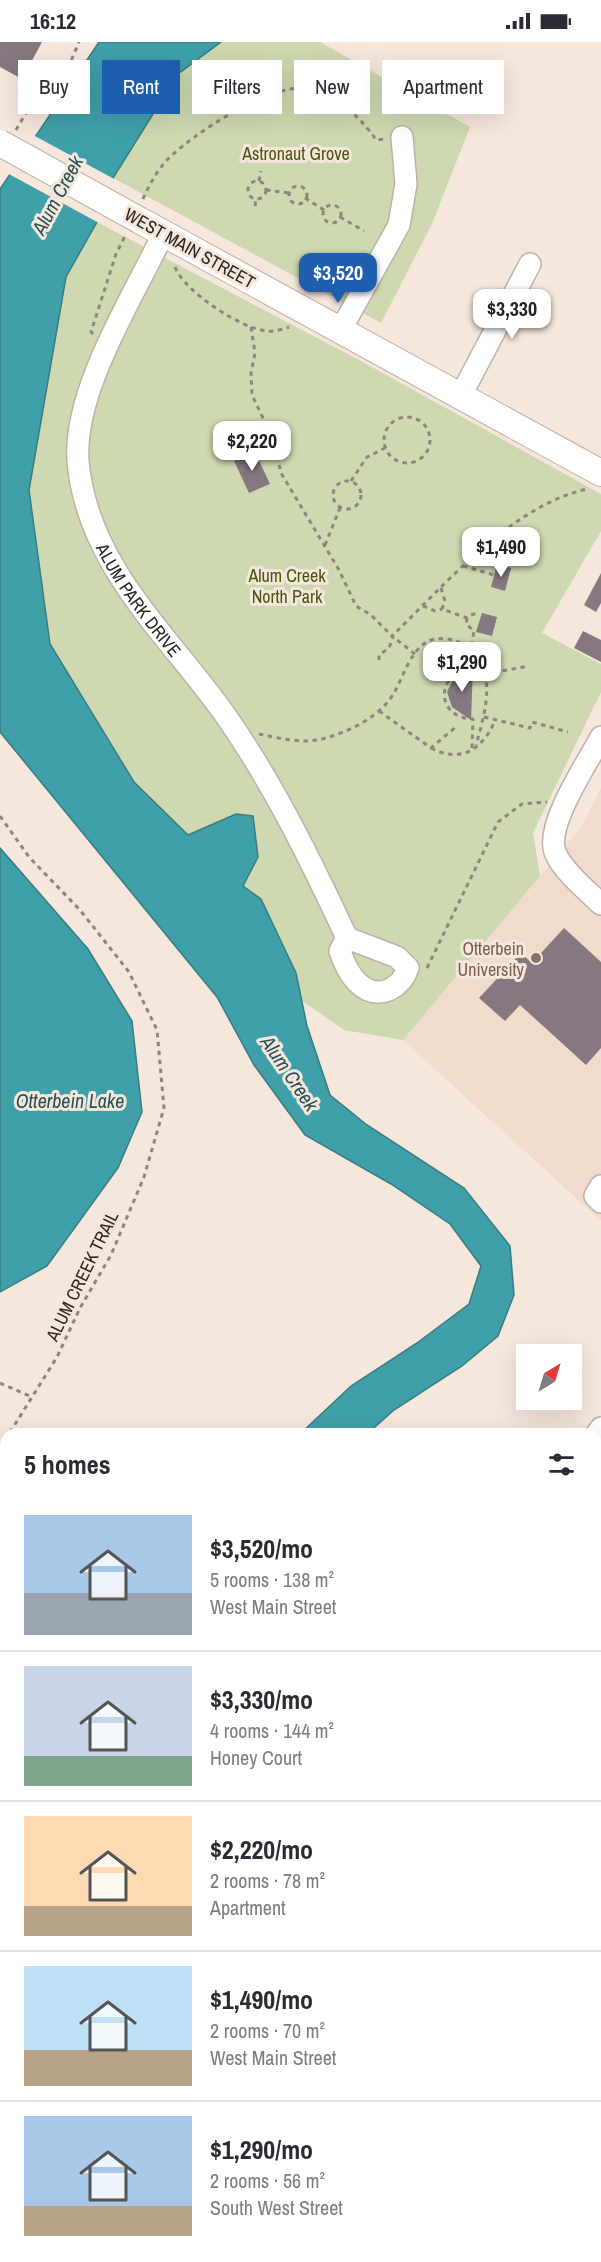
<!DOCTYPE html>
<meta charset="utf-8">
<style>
:root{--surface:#fff;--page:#f2f2f3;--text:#2b2b33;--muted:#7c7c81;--line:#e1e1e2;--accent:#1e5eaf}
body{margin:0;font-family:"Archivo Narrow",sans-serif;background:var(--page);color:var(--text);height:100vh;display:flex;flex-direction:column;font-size:22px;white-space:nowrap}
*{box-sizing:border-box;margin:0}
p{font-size:20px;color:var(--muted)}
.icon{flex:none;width:33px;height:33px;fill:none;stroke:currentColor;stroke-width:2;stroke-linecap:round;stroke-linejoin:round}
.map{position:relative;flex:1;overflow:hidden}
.drawer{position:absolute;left:0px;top:1386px;width:602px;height:834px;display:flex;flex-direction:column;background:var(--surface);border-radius:18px 18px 0 0;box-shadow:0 6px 24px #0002}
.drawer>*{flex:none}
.guide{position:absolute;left:18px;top:18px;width:566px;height:54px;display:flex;gap:12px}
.needle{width:39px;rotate:38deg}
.fabs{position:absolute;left:516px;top:1302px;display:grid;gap:12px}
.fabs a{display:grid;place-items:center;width:66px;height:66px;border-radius:0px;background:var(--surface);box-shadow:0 6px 24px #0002;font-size:30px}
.price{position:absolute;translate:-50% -51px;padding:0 14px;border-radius:12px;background:#fff;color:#222;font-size:20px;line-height:39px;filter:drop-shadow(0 2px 3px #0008)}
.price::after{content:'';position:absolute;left:50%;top:36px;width:18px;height:14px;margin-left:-9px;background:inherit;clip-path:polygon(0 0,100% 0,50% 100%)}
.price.on{background:var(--accent);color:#fff}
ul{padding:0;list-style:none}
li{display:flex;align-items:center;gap:18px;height:150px;padding:0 24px}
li+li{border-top:2px solid var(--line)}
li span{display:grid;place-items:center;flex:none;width:168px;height:120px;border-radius:0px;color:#555}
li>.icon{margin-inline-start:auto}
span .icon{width:72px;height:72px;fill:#fffc;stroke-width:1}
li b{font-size:26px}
h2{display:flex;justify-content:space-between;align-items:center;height:72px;padding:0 24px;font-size:26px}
.tag{padding:0 21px;border-radius:0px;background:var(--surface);box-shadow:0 6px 24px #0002;font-size:21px;line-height:54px}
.tag.on{background:var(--accent);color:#fff}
.status{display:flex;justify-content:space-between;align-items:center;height:42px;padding:0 30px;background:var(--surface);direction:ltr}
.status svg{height:16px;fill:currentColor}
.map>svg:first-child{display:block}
</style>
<div class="status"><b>16:12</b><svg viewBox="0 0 49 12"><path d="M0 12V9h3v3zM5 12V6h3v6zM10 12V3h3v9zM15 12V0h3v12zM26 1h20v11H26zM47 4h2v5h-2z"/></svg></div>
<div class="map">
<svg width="601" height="2220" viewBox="0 0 601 2220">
<rect width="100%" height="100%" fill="#f6e7dd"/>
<path fill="#f0dbcc" d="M 601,746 L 601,1179 L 403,998 L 582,784 Z"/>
<g fill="#ced9b1">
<path d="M 221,0 L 320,0 L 470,85 L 432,182 L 381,281 L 113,136 L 178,32 Z"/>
<path d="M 97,180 L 361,319 L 601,452 L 601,489 L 542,591 L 601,622 L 601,650 L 533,791 L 540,834 L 403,998 L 344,988 L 233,911 L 243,844 L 258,815 L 236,772 L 188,793 L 134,740 L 50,602 L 29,448 L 66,235 Z"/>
<path d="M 596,1766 L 601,1771 L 601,2220 L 387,2220 L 380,2214 L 596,2214 Z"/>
</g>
<g fill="#3fa0aa" stroke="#397c82" stroke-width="1.5">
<path d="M 99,0 L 221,0 L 178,32 L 113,136 L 97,180 L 66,235 L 29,448 L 50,602 L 134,740 L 188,793 L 236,772 L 253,774 L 258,815 L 243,844 L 261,857 L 296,931 L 307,984 L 330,1053 L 367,1083 L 464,1146 L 510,1204 L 514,1253 L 498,1294 L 462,1324 L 394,1368 L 367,1392 L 300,1392 L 351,1344 L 417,1301 L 469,1262 L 481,1224 L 450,1182 L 391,1142 L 305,1093 L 254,1023 L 217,955 L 0,690 L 0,147 Z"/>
<path d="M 0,806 L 88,907 L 132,979 L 142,1070 L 118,1126 L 47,1224 L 0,1250 Z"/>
<path d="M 6,1731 L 6,1771 L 0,1776 L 0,1735 Z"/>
</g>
<path fill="#f6e7dd" d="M 33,93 L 116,138 L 99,181 L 7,131 Z"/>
<g fill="#857880">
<path d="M 0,0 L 42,0 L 22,37 L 0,25 Z"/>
<path d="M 255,410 L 270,442 L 249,451 L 234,419 Z"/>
<path d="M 497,522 L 511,526 L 505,549 L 491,545 Z"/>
<path d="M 601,531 L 601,561 L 596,570 L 584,563 Z"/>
<path d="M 482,571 L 497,575 L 492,594 L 476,590 Z"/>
<path d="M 583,589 L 601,598 L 601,620 L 574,606 Z"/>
<path d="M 473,625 L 471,678 L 452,665 L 447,650 L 453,637 Z"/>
<path d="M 564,886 L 601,920 L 601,1006 L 586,1023 L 520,963 L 505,979 L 479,956 L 521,911 L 532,921 Z"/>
</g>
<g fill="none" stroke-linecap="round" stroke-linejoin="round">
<defs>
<g id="minor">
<path id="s1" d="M 163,192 C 134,254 73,348 78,419 C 87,525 171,595 228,677 C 275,745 312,821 347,896 L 340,909 C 344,921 351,937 363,945 C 382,958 402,944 408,926 L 397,915 L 347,896"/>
<path d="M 340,289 L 399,183 L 406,142 L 402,95"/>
<path d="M 460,355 L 530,222"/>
<path d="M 601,695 C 588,720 545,783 555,810 C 561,827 587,849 601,862"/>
<path d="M 601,1144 L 595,1154 L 601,1160"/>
<path d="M 596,1393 L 601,1386"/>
<path d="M 596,1410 L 601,1414"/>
<path d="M 596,1753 L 601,1757"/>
</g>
<path id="major" d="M 139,178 L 601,431"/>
</defs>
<use href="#minor" stroke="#bfb1a8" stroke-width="24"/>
<use href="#major" stroke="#bfb1a8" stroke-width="28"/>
<g stroke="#8e857e" stroke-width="3" stroke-dasharray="4.5 4.5" stroke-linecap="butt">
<path d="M 16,88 L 26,71 L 68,26 L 79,0"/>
<path d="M 259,139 L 261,129"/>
<circle cx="257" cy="148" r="9"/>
<circle cx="298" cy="153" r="9"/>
<path d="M 266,148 L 289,151"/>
<path d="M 305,156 L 324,168"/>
<path d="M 143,157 C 149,143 157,129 167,118 C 191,93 273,39 308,47 C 337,54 360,74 376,98 L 384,97"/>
<circle cx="332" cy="172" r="9"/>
<path d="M 255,164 L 256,156"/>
<path d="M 340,175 L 364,189"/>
<path d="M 175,225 C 184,249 241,287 267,289 C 273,290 284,287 289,285"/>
<path d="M 251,285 L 255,311 L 251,331 L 252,353 L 273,397 L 281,431 L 339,528 L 356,564 L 371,573 L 392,594"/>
<path d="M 93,292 L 91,290 L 116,212 L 126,192"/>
<circle cx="407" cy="398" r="23"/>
<path d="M 224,395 L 246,414"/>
<path d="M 237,405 L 251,393 L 268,385"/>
<circle cx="347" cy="453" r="14"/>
<path d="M 351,439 L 367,415 L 385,406"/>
<path d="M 325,503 L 340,466"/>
<path d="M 463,524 L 494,533"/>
<path d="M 441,546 L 445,559 L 442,567 L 467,576 L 470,573 L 479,571"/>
<path d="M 423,564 L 435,569 L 442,567"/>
<path d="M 467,576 L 466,582 L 474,589 L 471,607"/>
<path d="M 415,612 L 392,594 C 446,542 511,464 587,447"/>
<path d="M 379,618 L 379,613 L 389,606 L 393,595"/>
<path d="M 485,632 L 529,624"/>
<path d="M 379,669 L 431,706 L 457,684"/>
<path d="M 484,675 L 530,686 L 532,680 L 568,690"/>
<path d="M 259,692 C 278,696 303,702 322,697 C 349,690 380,675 394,651 C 403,635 410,611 425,601 C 433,595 447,596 456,599 C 500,618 487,665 476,703"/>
<path d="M 431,706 C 459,721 481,709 494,681"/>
<path d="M 472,706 L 473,677 C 435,676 435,630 472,627 L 474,611"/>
<path d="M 0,774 L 29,815 L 80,868 L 129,930 L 157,988 L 164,1066 L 144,1135 L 111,1213 L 80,1266 L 57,1315 L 9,1392"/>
<path d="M 427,926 L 498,780 L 522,762 L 547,760"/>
<path d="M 0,1341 L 32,1355"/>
<path d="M 0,1406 L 6,1396"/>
</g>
<use href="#minor" stroke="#fff" stroke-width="21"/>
<use href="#major" stroke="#fff" stroke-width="26"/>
<defs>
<path id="major-bridge" d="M 0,101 L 139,178"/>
</defs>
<use href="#major-bridge" stroke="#bfb1a8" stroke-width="28" stroke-linecap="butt"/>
<use href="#major-bridge" stroke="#fff" stroke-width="26"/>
</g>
<circle fill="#8d6e63" stroke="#f6e7dd" stroke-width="2" cx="536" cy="916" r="6"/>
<g text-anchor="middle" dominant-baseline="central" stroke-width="6" stroke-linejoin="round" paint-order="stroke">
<g font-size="18" fill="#49560a" stroke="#f6e7dd">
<text x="296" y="111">Astronaut Grove</text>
<text x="287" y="533">Alum Creek<tspan x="287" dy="21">North Park</tspan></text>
</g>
<g font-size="18" fill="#2c2723" stroke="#f6e7dd">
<text transform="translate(190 206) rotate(29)">WEST MAIN STREET</text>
<text stroke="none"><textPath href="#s1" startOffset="399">ALUM PARK DRIVE</textPath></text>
<text transform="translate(82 1234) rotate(-64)">ALUM CREEK TRAIL</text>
</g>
<g font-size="18" fill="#785e54" stroke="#f6e7dd" text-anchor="end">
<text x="524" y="906">Otterbein<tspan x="524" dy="21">University</tspan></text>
</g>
<g font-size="20" font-style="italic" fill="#275256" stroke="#f6e7dd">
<text transform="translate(57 153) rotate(-62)">Alum Creek</text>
<text transform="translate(290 1031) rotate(56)">Alum Creek</text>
<text x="70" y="1058">Otterbein Lake</text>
</g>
</g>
</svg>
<div class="fabs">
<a><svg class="needle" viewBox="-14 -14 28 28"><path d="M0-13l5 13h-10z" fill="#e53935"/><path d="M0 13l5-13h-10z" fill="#7c7c81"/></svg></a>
</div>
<b class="price on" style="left:338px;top:262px">$3,520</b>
<b class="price" style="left:512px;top:298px">$3,330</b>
<b class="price" style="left:252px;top:430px">$2,220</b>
<b class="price" style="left:501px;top:536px">$1,490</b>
<b class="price" style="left:462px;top:651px">$1,290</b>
<div class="guide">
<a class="tag">Buy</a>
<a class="tag on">Rent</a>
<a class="tag">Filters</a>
<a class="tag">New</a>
<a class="tag">Apartment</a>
</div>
<section class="drawer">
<h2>5 homes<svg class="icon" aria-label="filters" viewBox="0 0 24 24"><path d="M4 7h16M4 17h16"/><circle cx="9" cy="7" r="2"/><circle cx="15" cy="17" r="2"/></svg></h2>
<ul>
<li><span style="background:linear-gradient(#a9c7e8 65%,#9aa5b1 0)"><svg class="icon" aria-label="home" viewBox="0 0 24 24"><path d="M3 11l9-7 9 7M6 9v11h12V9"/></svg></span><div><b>$3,520/mo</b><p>5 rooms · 138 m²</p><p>West Main Street</p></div></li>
<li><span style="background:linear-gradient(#c9d6e8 75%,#7fa58c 0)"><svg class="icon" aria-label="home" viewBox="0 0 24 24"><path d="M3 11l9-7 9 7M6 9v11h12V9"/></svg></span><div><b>$3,330/mo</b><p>4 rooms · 144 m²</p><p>Honey Court</p></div></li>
<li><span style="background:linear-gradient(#ffd9b3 75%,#b9a48a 0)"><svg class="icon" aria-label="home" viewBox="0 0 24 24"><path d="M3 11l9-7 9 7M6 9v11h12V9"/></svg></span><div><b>$2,220/mo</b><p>2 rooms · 78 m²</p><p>Apartment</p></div></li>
<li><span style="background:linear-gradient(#bfe0f5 70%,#b9a48a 0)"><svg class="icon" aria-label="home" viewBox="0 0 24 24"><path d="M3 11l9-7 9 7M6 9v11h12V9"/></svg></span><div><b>$1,490/mo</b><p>2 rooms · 70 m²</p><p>West Main Street</p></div></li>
<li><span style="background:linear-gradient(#a9c7e8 75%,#b9a48a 0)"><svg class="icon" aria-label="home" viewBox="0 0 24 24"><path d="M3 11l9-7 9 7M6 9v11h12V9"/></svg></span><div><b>$1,290/mo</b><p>2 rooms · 56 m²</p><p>South West Street</p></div></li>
</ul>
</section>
</div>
